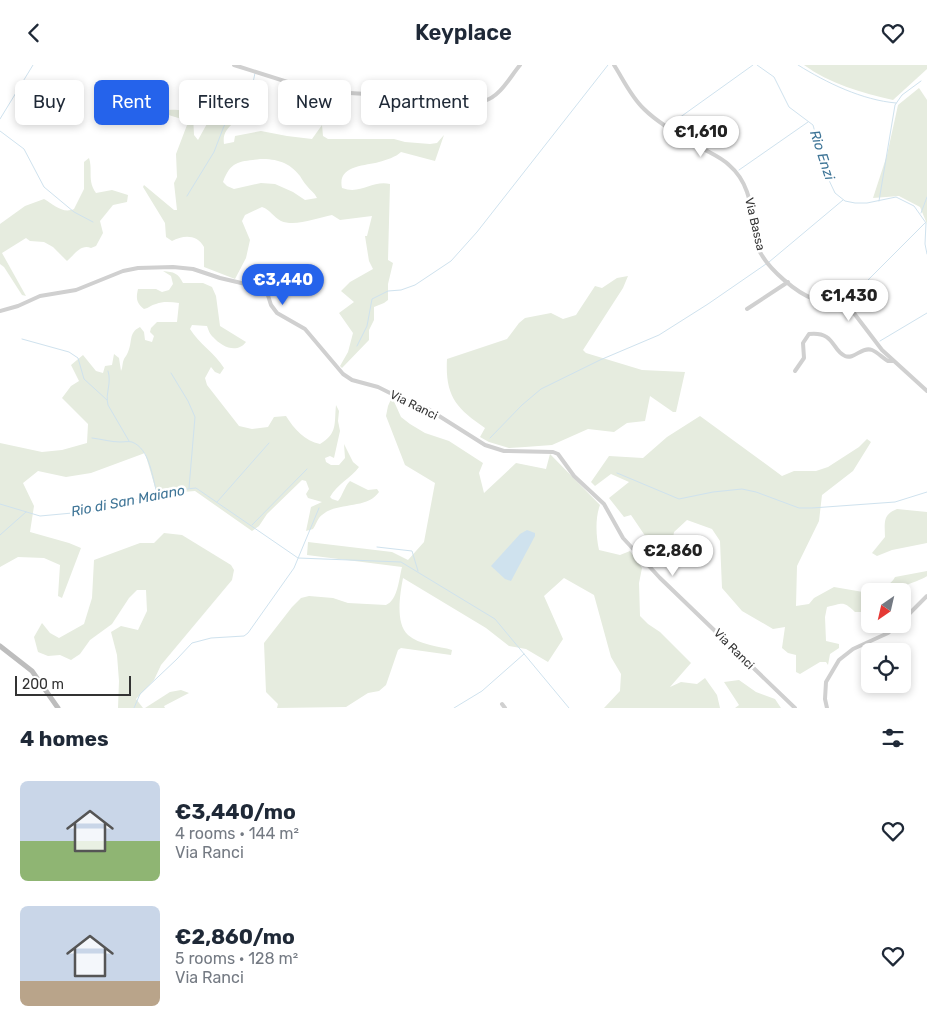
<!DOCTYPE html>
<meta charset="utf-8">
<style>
:root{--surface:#fff;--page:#f6f6f7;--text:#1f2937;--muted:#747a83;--accent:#2563eb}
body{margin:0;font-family:Rubik,sans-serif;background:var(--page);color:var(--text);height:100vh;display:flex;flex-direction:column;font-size:19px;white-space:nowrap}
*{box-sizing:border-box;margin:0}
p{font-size:16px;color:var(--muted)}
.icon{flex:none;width:28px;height:28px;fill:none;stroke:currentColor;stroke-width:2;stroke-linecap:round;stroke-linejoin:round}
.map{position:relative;height:643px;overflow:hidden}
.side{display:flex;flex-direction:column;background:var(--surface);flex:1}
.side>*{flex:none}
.guide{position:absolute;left:15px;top:15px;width:500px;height:45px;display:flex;gap:10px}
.needle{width:32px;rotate:214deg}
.controls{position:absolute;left:861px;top:518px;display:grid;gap:10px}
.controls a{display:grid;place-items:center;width:50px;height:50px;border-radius:8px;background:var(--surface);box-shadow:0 2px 8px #0003;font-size:25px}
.scale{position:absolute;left:15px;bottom:12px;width:116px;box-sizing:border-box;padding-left:5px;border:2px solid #333;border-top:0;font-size:14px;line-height:18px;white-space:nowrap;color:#333;-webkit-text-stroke:4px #fff;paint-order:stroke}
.price{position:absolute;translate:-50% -42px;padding:0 11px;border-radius:18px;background:#fff;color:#222;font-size:16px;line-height:32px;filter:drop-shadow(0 1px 2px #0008)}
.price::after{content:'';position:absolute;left:50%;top:30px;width:15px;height:11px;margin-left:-8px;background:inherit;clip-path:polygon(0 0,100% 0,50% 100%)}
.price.active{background:var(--accent);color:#fff}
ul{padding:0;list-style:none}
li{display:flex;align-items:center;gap:15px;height:125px;padding:0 20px}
li span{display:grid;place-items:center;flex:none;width:140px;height:100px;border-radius:8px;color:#555}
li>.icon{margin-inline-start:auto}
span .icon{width:60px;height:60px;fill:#fffc;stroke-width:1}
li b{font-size:21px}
h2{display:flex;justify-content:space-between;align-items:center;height:60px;padding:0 20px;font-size:21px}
.chip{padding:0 18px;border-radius:8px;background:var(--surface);box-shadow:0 2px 8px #0003;font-size:18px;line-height:45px}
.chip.active{background:var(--accent);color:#fff}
header{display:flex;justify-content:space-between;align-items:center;height:65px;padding:0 20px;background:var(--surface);font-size:22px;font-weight:600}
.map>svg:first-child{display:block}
</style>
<header><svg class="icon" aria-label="back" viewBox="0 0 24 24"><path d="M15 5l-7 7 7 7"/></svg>Keyplace<svg class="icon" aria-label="heart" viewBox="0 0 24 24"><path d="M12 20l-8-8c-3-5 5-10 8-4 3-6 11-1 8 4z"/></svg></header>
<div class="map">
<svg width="927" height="643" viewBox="0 0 927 643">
<rect width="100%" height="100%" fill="#fff"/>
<g fill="#e6ecdf" fill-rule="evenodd">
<path d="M 804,0 L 927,0 L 927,4 L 893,35 C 862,28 830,19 804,0 Z"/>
<path d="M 253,22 C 251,29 251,37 248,43 C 241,57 221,60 224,79 L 234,77 L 235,71 L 261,66 L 287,71 L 312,74 L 322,60 L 323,71 L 328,74 L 394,74 L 405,77 L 430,79 L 437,78 L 444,70 L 435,96 L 401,87 C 396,92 386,95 379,97 C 365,101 337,100 342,123 C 361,130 372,115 390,119 L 388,195 L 393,198 L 388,219 L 388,235 L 384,238 L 374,242 L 374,255 L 369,265 L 369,275 L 342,303 L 340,301 L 348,287 L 353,268 L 339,248 L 354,237 L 341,226 L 350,217 L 373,204 L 369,196 L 365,171 L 367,171 L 372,151 L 340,155 L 332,150 C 317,153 295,162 281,156 C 273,152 271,145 262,142 L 245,150 L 242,156 L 250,175 L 246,193 L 235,214 L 204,202 L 204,182 C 197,169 183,170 172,176 L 166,172 L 165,158 L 143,122 L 144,120 L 174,145 L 177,145 L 174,118 L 177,112 L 176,89 L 187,60 L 185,55 L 162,48 L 160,46 C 171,44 184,44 193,50 L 194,70 L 198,75 L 209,55 L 197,37 L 197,30 L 200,26 L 242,38 L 246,36 L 251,23 ZM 260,94 C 277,94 289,97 300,111 C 302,114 304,118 307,121 C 311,126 314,127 317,133 L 305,135 L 293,127 L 275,119 L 261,118 L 234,124 L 227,121 L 223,117 C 231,95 240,97 260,94 Z"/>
<path d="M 919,23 L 927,35 L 927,159 L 920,142 L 899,131 L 873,133 L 887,90 L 898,40 Z"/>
<path d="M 89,93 C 93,105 87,116 96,128 L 112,125 L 128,130 L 127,137 L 113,140 L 100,156 L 103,168 L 96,181 L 91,183 C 81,179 75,189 67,196 L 53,182 L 44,177 L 30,176 L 26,173 L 2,188 L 26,231 L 22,230 L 4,202 L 0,199 L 0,159 L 25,141 L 44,134 C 54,140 63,149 74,144 L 84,124 L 84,97 Z"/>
<path d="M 163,206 C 174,207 178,208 183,218 L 203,218 L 212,222 L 216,231 L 220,261 L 246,277 C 237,289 222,282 213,272 C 210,270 208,264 207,261 L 192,260 L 190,264 C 199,279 215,288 224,303 L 220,309 L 215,307 L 211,302 L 205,313 L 207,320 L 239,361 L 252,364 L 268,362 L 274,352 L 286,351 C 294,364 305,376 320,379 C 338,368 334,359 336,340 L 339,346 L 338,356 L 340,366 L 334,393 L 330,391 L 325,393 L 326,397 L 331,400 L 339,400 L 345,393 L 344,379 L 353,397 L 359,402 C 351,413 337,419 330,432 L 332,434 L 338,436 C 343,430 344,422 350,416 L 368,425 L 377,424 L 379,427 C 366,446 334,435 319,453 C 317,456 315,461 313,464 L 306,466 L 311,442 L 322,437 L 308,433 L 306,429 L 309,424 L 306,416 L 302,415 L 267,449 L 259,461 L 252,466 L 195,426 L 157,429 L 145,388 L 91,408 L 66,412 L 38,406 L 23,418 L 34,441 L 30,467 L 69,478 L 81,483 L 62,533 L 58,531 L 60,500 L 44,493 L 18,492 L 0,502 L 0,378 L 42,387 L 62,385 L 87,378 L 88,359 L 62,333 L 71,321 L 79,316 L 71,300 L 83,290 L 96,306 L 103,308 L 105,301 L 112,300 L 114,289 L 119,293 L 121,306 C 123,302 122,298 124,294 C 125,292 127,290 128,287 C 133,276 128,268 140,262 L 144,267 L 145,275 L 152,277 L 154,271 L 150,267 L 151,263 L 157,257 L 177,257 L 179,238 C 171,237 163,236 156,239 C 151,240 149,243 144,244 C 136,238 136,233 138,224 L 156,224 L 162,227 L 169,225 L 173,219 L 171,211 Z"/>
<path d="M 628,211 L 623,223 L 583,285 L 586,288 L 642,305 L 685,307 L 676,347 L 673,347 L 650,331 L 645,356 L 627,358 L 614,367 L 588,364 L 552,380 L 525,382 L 509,383 L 489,377 L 480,372 L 485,363 C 456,343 445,331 447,294 L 507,274 L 519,258 L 525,253 L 551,248 L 563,254 L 576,250 L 595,221 L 602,223 L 617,213 Z"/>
<path d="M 392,332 L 401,352 L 410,359 L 425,368 L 449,376 L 483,398 L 479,408 L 484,428 L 516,398 L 546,404 L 550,389 L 600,440 C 595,453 596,471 599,485 L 620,490 L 630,486 L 642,503 L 639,518 L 640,551 L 648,559 L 660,567 L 691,598 L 670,622 L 681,617 L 697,619 L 705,613 L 717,630 L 720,643 L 604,643 L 620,626 L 621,609 L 611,592 L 594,530 L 564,513 L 544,531 L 563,574 L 548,597 L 526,584 L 509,581 L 486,563 L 403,513 C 400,529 395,558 408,570 C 419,580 439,581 452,585 L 451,590 L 401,583 L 398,585 L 386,620 L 379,626 L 368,628 L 346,642 L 277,643 L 278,639 L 266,627 L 264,578 L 292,542 L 301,533 L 309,531 L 333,533 L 348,538 L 386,540 C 398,535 399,513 402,502 L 307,490 L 308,477 L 392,487 L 408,495 L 424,477 L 435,418 L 405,400 L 386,351 L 388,341 Z"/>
<path d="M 700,351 L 782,411 L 794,406 L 816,406 L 828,402 L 859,382 L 867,374 L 871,377 L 853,406 L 822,430 L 819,456 L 797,501 L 796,541 L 809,539 L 814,533 L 834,522 L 863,527 L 870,527 L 870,544 L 864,547 L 855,547 C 843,536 844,538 827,542 L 825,552 L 826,576 L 839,579 L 839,583 L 830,589 L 828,600 L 826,597 L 820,597 L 800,609 L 796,607 L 796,590 L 788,588 L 782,583 L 785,562 L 773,564 L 742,546 L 722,523 L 720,476 L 712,464 L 687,455 L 674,467 L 672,479 L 654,484 L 631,450 L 624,452 L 609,433 L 629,417 L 611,409 L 595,421 L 591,417 L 609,391 L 643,393 L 667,372 Z"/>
<path d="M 897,444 L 927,447 L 927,478 L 892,485 L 877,491 L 872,488 L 885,472 C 885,458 882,450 897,444 Z"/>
<path d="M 164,468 L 182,470 L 231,500 L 234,505 L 232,515 L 161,600 L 154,615 L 136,634 L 143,643 L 118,643 L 119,616 L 117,590 L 111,567 L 121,561 L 138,565 L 147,546 L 146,525 L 137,525 L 129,533 L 112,559 L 90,575 L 80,589 L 71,595 L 60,590 L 48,591 L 38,587 L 34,572 L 42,558 L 50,568 L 59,573 L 84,559 L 92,533 L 94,495 L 140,478 L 154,478 Z"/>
<path d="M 927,506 L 927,511 C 925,513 905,521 903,521 L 905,530 L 904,532 L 902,526 L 871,526 C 880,523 891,521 895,512 Z"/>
<path d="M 739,615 L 756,627 L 775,634 L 781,643 L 735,643 L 739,640 L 724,617 Z"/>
<path d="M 181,625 L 189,628 L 164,641 L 165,643 L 145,643 L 170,627 Z"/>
</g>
<path fill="#cfe2ee" d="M 527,465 L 535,468 L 535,471 L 511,516 L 505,514 L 491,501 L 520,469 Z"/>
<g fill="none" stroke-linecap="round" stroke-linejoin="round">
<g stroke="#cfe2ee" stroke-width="1">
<path d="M 757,0 L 774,12 L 789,42 L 813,60 L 827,111 L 835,128 L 845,136 L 855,138 L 867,138 L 896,132 L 914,141 L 926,158 L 925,179 L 927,189"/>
<path d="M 798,0 C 827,18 862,35 896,38"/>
<path d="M 0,54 L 33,0"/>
<path d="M 672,58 L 753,0"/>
<path d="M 0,66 L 24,84 L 44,122 L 74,147 L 93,157"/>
<path d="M 739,105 L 808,57"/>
<path d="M 187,131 L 214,87 L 224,61 L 232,51 L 245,43 L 249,37 L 255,8"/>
<path d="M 879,136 L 895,40 L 902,30 L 921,16"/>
<path d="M 921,148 L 927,132"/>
<path d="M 769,197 L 843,135"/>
<path d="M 848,235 L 925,158"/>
<path d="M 22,274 L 69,287 L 78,293 L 84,314 L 107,335"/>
<path d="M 880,276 L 927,248"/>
<path d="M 357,281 L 367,261 L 372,234 L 388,226 L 401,225 L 415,220 L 451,196 L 477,167 L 608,0"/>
<path d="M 108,306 C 112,318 105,328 108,340 L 129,376"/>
<path d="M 171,308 L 188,336 L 195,352 L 189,423"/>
<path d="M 92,373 C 101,374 111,377 120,377 C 124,377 128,376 132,377 C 150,384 152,412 157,428"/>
<path d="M 490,373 L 522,340 L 541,324 L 600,295 L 659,270 L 708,239 L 766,199"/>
<path d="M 617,408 L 679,434 L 713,427 L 742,424 L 756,427 L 799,443 L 812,443 L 895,437 L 927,427"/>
<path d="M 217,437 L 269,378"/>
<path d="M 0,439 L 40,451 L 94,446 L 168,426 L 196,423 L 298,493 L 401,497 L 495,554 L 569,643"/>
<path d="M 252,460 L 307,404"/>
<path d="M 0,470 L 26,447"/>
<path d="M 377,482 L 412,486 L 418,506"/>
<path d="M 134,643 L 140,629 L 177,594 L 192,578 L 211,573 L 244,571 L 248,568 L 294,503 L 319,443"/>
<path d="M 454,643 L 482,626 L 524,589"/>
</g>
<g stroke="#d0d0d0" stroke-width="4">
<path d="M 234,0 L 316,26 L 484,36 C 500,32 510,12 520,0"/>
<path d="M 614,0 C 623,14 631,32 644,44 C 658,58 682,72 700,82 C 710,88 721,92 729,100 C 749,117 751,141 755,165 C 756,172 756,181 760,187 C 769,204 796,228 814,234 C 826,238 840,236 850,243 L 882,285 L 927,326"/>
<path d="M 747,244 L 788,217"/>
<path d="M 0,246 L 18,241 L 40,231 L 76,225 L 123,206 L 138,203 L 173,202 L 193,204 L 220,213 L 254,221 L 265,221 L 271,240 L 277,248 L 305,264 L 343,309 L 352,315 L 378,322 L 402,334 L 428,344 L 485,380 L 504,386 L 553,387 L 558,389 L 574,411 L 604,439 L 623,473 L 660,513 L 795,643"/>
<path d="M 795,306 L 804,293 L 803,278 L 809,269 C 835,266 832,286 845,291 C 854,295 862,281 872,285 C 877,287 883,293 888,296 L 893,296"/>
<path d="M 902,556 L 927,531"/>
<path d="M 502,639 L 505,643"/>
<path d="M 827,643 L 825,634 L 826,617 L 839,595 L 853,584 L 888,568 L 899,559"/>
</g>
<path stroke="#bdbdbd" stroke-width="5" d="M 0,581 L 32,606 L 58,643"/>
</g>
<g text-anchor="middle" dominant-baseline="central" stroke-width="5" stroke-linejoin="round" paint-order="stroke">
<g font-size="12" fill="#333" stroke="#fff">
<text transform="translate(755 159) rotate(77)">Via Bassa</text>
<text transform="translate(414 340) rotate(26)">Via Ranci</text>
<text transform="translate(734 584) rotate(45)">Via Ranci</text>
</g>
<g font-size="14" font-style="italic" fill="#3f7597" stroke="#fff">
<text transform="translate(822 90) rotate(72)">Rio Enzi</text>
<text transform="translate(128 436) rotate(-11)">Rio di San Maiano</text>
</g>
</g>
</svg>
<div class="controls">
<a><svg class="needle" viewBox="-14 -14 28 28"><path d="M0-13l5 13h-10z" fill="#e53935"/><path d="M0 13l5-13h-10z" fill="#747a83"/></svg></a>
<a><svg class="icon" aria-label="locate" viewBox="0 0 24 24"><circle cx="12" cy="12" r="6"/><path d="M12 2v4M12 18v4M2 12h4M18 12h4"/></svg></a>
</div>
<div class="scale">200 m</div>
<b class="price" style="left:701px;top:93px">€1,610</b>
<b class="price active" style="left:283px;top:241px">€3,440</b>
<b class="price" style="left:849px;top:257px">€1,430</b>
<b class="price" style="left:673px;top:512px">€2,860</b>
<div class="guide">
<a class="chip">Buy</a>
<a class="chip active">Rent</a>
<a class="chip">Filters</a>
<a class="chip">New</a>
<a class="chip">Apartment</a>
</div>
</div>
<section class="side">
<h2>4 homes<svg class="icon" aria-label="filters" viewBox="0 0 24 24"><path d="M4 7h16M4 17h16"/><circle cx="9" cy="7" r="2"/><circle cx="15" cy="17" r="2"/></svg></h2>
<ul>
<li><span style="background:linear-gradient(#c9d6e8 60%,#8fb573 0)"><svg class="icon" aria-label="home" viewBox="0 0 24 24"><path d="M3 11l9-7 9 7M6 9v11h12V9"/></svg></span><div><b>€3,440/mo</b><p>4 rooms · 144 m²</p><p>Via Ranci</p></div><svg class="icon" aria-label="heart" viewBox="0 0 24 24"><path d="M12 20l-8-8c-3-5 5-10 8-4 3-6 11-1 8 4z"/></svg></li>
<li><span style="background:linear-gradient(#c9d6e8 75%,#b9a48a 0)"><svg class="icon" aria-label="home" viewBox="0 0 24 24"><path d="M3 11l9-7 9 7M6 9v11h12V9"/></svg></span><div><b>€2,860/mo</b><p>5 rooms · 128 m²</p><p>Via Ranci</p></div><svg class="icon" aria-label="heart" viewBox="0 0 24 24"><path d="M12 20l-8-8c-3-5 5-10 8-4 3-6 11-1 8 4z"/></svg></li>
</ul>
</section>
